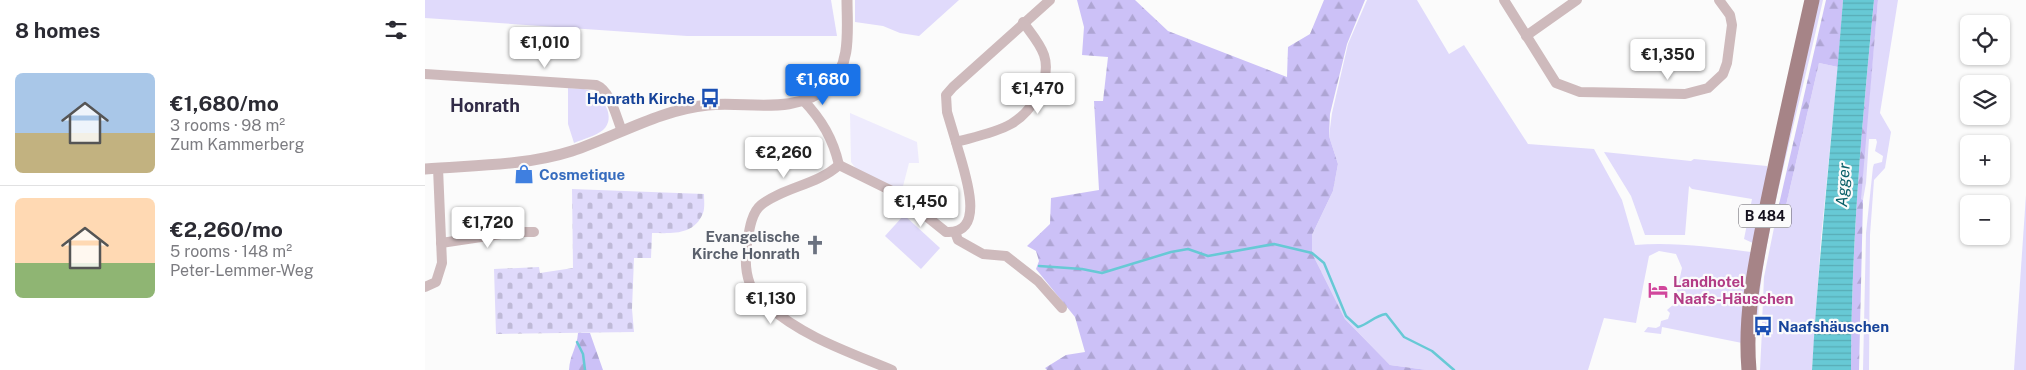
<!DOCTYPE html>
<meta charset="utf-8">
<style>
:root{--surface:#fff;--page:#f2f2f3;--text:#2b2b33;--muted:#7c7c81;--line:#e1e1e2;--accent:#1a73e8}
body{margin:0;font-family:"Public Sans",sans-serif;background:var(--page);color:var(--text);height:100vh;display:flex;flex-direction:column;font-size:19px;white-space:nowrap}
*{box-sizing:border-box;margin:0}
p{font-size:16px;color:var(--muted)}
.icon{flex:none;width:28px;height:28px;fill:none;stroke:currentColor;stroke-width:2;stroke-linecap:round;stroke-linejoin:round}
.map{position:relative;flex:1;overflow:hidden}
.drawer{display:flex;flex-direction:column;background:var(--surface);width:425px}
.drawer>*{flex:none}
.controls{position:absolute;left:1535px;top:15px;display:grid;gap:10px}
.controls a{display:grid;place-items:center;width:50px;height:50px;border-radius:8px;background:var(--surface);box-shadow:0 1px 4px #0004;font-size:25px}
.price{position:absolute;translate:-50% -42px;padding:0 11px;border-radius:5px;background:#fff;color:#222;font-size:16px;line-height:32px;filter:drop-shadow(0 1px 2px #0008)}
.price::after{content:'';position:absolute;left:50%;top:30px;width:15px;height:11px;margin-left:-8px;background:inherit;clip-path:polygon(0 0,100% 0,50% 100%)}
.price.selected{background:var(--accent);color:#fff}
ul{padding:0;list-style:none}
li{display:flex;align-items:center;gap:15px;height:125px;padding:0 15px}
li+li{border-top:1px solid var(--line)}
li span{display:grid;place-items:center;flex:none;width:140px;height:100px;border-radius:8px;color:#555}
li>.icon{margin-inline-start:auto}
span .icon{width:60px;height:60px;fill:#fffc;stroke-width:1}
li b{font-size:21px}
h2{display:flex;justify-content:space-between;align-items:center;height:60px;padding:0 15px;font-size:21px}
main{display:flex;flex:1;min-height:0}
.map>svg:first-child{display:block}
</style>
<main>
<section class="drawer">
<h2>8 homes<svg class="icon" aria-label="filters" viewBox="0 0 24 24"><path d="M4 7h16M4 17h16"/><circle cx="9" cy="7" r="2"/><circle cx="15" cy="17" r="2"/></svg></h2>
<ul>
<li><span style="background:linear-gradient(#a9c7e8 60%,#c2b280 0)"><svg class="icon" aria-label="home" viewBox="0 0 24 24"><path d="M3 11l9-7 9 7M6 9v11h12V9"/></svg></span><div><b>€1,680/mo</b><p>3 rooms · 98 m²</p><p>Zum Kammerberg</p></div></li>
<li><span style="background:linear-gradient(#ffd9b3 65%,#8fb573 0)"><svg class="icon" aria-label="home" viewBox="0 0 24 24"><path d="M3 11l9-7 9 7M6 9v11h12V9"/></svg></span><div><b>€2,260/mo</b><p>5 rooms · 148 m²</p><p>Peter-Lemmer-Weg</p></div></li>
</ul>
</section>
<div class="map">
<svg width="1601" height="370" viewBox="0 0 1601 370">
<defs>
<pattern id="forest-firs" width="22" height="20" patternUnits="userSpaceOnUse" patternTransform="scale(1.25)"><rect width="22" height="20" fill="#ccc1f7"/><path d="M5 1l3.5 6h-7zM16 11l3.5 6h-7z" fill="#aea5d3"/></pattern>
<pattern id="cemetery-stones" width="16" height="16" patternUnits="userSpaceOnUse" patternTransform="scale(1.25)"><rect width="16" height="16" fill="#e0dafb"/><path d="M2 7V4a2 2 0 0 1 4 0v3zM10 15v-3a2 2 0 0 1 4 0v3z" fill="#bfbad7"/></pattern>
<pattern id="water-rules" width="6" height="5" patternUnits="userSpaceOnUse" patternTransform="scale(1.25)"><rect width="6" height="5" fill="#67c9d5"/><path d="M0 2.5h6" fill="none" stroke="#58acb6"/></pattern>
</defs>
<rect width="100%" height="100%" fill="#fbfbfb"/>
<path fill="#eeebfd" d="M 425,113 L 492,142 L 494,163 L 484,163 L 477,190 L 432,170 L 426,162 Z"/>
<g fill="#e0dafb">
<path d="M 0,0 L 406,0 L 412,36 L 262,36 L 0,18 Z"/>
<path d="M 430,0 L 534,0 L 494,36 L 475,33 L 458,26 L 430,22 Z"/>
<path d="M 942,0 L 992,0 L 1024,54 L 1039,45 L 1103,144 L 1169,149 L 1197,200 L 1210,245 C 1248,242 1287,247 1326,252 L 1317,343 L 1237,327 L 1236,334 L 1219,332 L 1223,327 L 1231,328 L 1235,326 L 1236,321 L 1243,319 L 1245,313 L 1242,310 L 1249,304 L 1257,268 L 1251,254 L 1234,251 L 1224,256 L 1211,323 L 1179,318 L 1163,370 L 1002,370 L 965,365 L 920,319 L 887,253 L 887,235 L 908,191 L 913,164 L 904,136 L 907,113 L 923,44 Z"/>
<path d="M 1394,0 L 1398,0 C 1383,67 1366,133 1351,200 C 1343,240 1334,279 1333,320 L 1332,321 L 1330,303 L 1333,277 Z"/>
<path d="M 1453,0 L 1473,0 L 1455,113 L 1466,132 L 1460,168 L 1449,180 L 1445,235 L 1444,370 L 1438,370 L 1441,233 L 1448,167 L 1449,164 L 1457,162 L 1458,156 L 1450,151 L 1452,142 L 1451,139 L 1444,139 L 1441,183 L 1438,200 L 1435,199 Z"/>
<path d="M 1394,63 L 1413,67 L 1396,239 L 1387,370 L 1335,370 L 1337,330 L 1340,330 L 1340,323 L 1337,323 L 1339,277 L 1352,213 L 1359,214 Z"/>
<path d="M 143,88 C 150,89 157,88 163,90 C 178,95 192,118 178,130 C 171,136 158,139 149,143 L 143,124 Z"/>
<path d="M 1179,152 L 1266,161 L 1269,159 L 1342,166 L 1342,174 L 1330,244 L 1319,239 L 1327,199 L 1267,189 L 1264,186 L 1260,235 L 1220,235 L 1206,196 Z"/>
<path d="M 1601,195 L 1601,370 L 1589,370 Z"/>
<path d="M 479,215 L 515,248 L 496,269 L 460,236 Z"/>
</g>
<g fill="url(#forest-firs)">
<path d="M 652,0 L 710,0 L 743,31 L 862,77 L 863,47 L 885,34 L 899,0 L 940,0 L 922,44 L 905,114 L 904,136 L 913,164 L 908,191 L 887,235 L 887,253 L 920,319 L 965,365 L 1002,370 L 622,370 L 620,368 L 641,355 L 660,352 L 650,317 L 611,269 L 614,261 L 611,251 L 602,246 L 625,224 L 626,198 L 674,190 L 669,101 L 678,101 L 683,57 L 657,55 L 659,27 Z"/>
<path d="M 1401,0 L 1418,0 L 1413,67 L 1394,63 L 1359,214 L 1352,213 Z"/>
<path d="M 1449,0 L 1453,0 L 1436,199 L 1438,200 L 1434,370 L 1426,370 C 1426,246 1437,123 1449,0 Z"/>
<path d="M 153,333 L 165,333 L 178,370 L 144,370 C 145,354 152,348 153,333 Z"/>
</g>
<path fill="url(#cemetery-stones)" d="M 147,189 L 279,194 C 279,199 280,208 278,213 C 269,236 246,233 227,233 L 226,258 L 209,258 L 207,309 L 209,332 L 71,334 L 69,269 L 114,267 L 115,273 L 148,268 Z"/>
<path fill="url(#water-rules)" d="M 1418,0 L 1449,0 C 1437,123 1426,246 1426,370 L 1387,370 C 1394,246 1409,124 1418,0 Z"/>
<g fill="none" stroke-linecap="round" stroke-linejoin="round">
<g stroke="#67c9d5" stroke-width="2.5">
<path d="M 614,266 L 657,269 L 677,273 L 746,252 L 763,249 L 783,256 L 849,244 L 887,253 L 899,263 L 921,316 L 933,327 C 944,324 949,316 961,314 L 979,337 L 1007,351 L 1029,370"/>
<path d="M 152,342 L 158,354 L 160,370"/>
</g>
<g stroke="#cebabc" stroke-width="10">
<path d="M 1079,0 L 1131,83 L 1155,92 L 1260,94 L 1283,88 L 1298,74 L 1302,63 L 1307,25 L 1305,15 L 1294,0"/>
<path d="M 1101,36 L 1152,0"/>
<path d="M 0,74 L 171,85 C 186,91 191,117 197,131"/>
<path d="M 378,100 C 397,120 408,139 414,165"/>
<path d="M 531,142 L 522,112 L 521,95 L 528,87 L 625,0"/>
<path d="M 414,165 L 475,195 L 521,232 C 565,235 537,166 531,142 C 549,137 570,133 586,124 C 607,112 627,79 619,55 C 615,43 605,32 598,22"/>
<path d="M 414,165 C 392,185 359,187 336,205 C 326,213 324,232 322,244 C 320,260 320,274 327,289 C 331,295 337,300 342,305 C 378,337 424,352 467,370"/>
<path d="M 530,232 L 533,240 L 558,254 L 581,256 L 613,281 L 637,308"/>
<path d="M 16,243 L 90,232 L 109,232"/>
<path d="M 0,287 L 11,282 L 17,263 L 13,168"/>
</g>
<path stroke="#cebabc" stroke-width="11" d="M 0,169 C 49,165 100,166 147,151 C 192,136 234,110 283,105 C 323,101 370,116 404,86 C 427,65 422,28 422,0"/>
<path stroke="#a68487" stroke-width="15" d="M 1324,370 C 1319,312 1332,257 1343,201 C 1357,134 1372,67 1387,0"/>
</g>
<defs>
<symbol id="bus-bare" viewBox="-9 -9 18 18"><path d="M-5-6H5V4H4V6H2V4H-2V6H-4V4H-5ZM-3.5-4V0h7V-4ZM-3.5 1.2v1.5H-2V1.2ZM2 1.2v1.5H3.5V1.2Z" fill="#1a4fb4" stroke="#fbfbfb" stroke-width="2.5" paint-order="stroke"/></symbol>
<symbol id="shop-bare" viewBox="-9 -9 18 18"><path d="M-5-2.5h2.3a2.7 3.5 0 0 1 5.4 0H5L5.5 6h-11ZM-1.5-2.5h3a1.5 2.3 0 0 0-3 0Z" fill="#3f7fe0" stroke="#fbfbfb" stroke-width="2.5" paint-order="stroke"/></symbol>
<symbol id="church-bare" viewBox="-9 -9 18 18"><path d="M-1.2-6h2.4v3.5h3.3v2.4h-3.3V6h-2.4V-.1h-3.3v-2.4h3.3Z" fill="#6b7280" stroke="#fbfbfb" stroke-width="2.5" paint-order="stroke"/></symbol>
<symbol id="hotel-bare" viewBox="-9 -9 18 18"><path d="M-6-4.5h1.5V1H6V5H4.5V3h-9V5H-6ZM-4 0a1.8 1.8 0 1 1 3.6 0ZM.5 0V-2.5h3Q6-2.5 6 0Z" fill="#d1479c" stroke="#fbfbfb" stroke-width="2.5" paint-order="stroke"/></symbol>
</defs>
<g fill-rule="evenodd">
<use href="#bus-bare" x="271" y="84" width="28" height="28"/>
<use href="#shop-bare" x="85" y="160" width="28" height="28"/>
<use href="#church-bare" x="376" y="231" width="28" height="28"/>
<use href="#hotel-bare" x="1219" y="276" width="28" height="28"/>
<use href="#bus-bare" x="1324" y="312" width="28" height="28"/>
</g>
<g text-anchor="middle" dominant-baseline="central" stroke-width="4.5" stroke-linejoin="round" paint-order="stroke">
<rect fill="#fbfbfb" stroke="#5a5860" stroke-width="1" x="1314" y="204.5" width="52" height="23" rx="4"/>
<g font-size="14" font-weight="bold" fill="#15121e">
<text x="1340" y="216">B 484</text>
</g>
<g font-size="15" font-weight="bold" fill="#164399" stroke="#fbfbfb" text-anchor="end">
<text x="270" y="98">Honrath Kirche</text>
<text x="1353" y="326" text-anchor="start">Naafshäuschen</text>
</g>
<g font-size="15" font-weight="bold" fill="#366cbe" stroke="#fbfbfb" text-anchor="start">
<text x="114" y="174">Cosmetique</text>
</g>
<g font-size="15" font-weight="bold" fill="#5b616d" stroke="#fbfbfb" text-anchor="end">
<text x="375" y="236">Evangelische<tspan x="375" dy="17">Kirche Honrath</tspan></text>
</g>
<g font-size="15" font-weight="bold" fill="#b23c85" stroke="#fbfbfb" text-anchor="start">
<text x="1248" y="281">Landhotel<tspan x="1248" dy="17">Naafs-Häuschen</tspan></text>
</g>
<g font-size="16" font-style="italic" fill="#0a6069" stroke="#fbfbfb">
<text transform="translate(1418 185) rotate(-86)">Agger</text>
</g>
<g font-size="18" font-weight="bold" fill="#312b47" stroke="#fbfbfb">
<text x="60" y="105">Honrath</text>
</g>
</g>
</svg>
<div class="controls">
<a><svg class="icon" aria-label="locate" viewBox="0 0 24 24"><circle cx="12" cy="12" r="6"/><path d="M12 2v4M12 18v4M2 12h4M18 12h4"/></svg></a>
<a><svg class="icon" aria-label="layers" viewBox="0 0 24 24"><path d="M12 4l9 5-9 5-9-5zM3 14l9 5 9-5"/></svg></a>
<a>+</a>
<a>−</a>
</div>
<b class="price" style="left:120px;top:69px">€1,010</b>
<b class="price" style="left:1243px;top:81px">€1,350</b>
<b class="price selected" style="left:398px;top:106px">€1,680</b>
<b class="price" style="left:613px;top:115px">€1,470</b>
<b class="price" style="left:359px;top:179px">€2,260</b>
<b class="price" style="left:496px;top:228px">€1,450</b>
<b class="price" style="left:63px;top:249px">€1,720</b>
<b class="price" style="left:346px;top:325px">€1,130</b>
</div>
</main>
